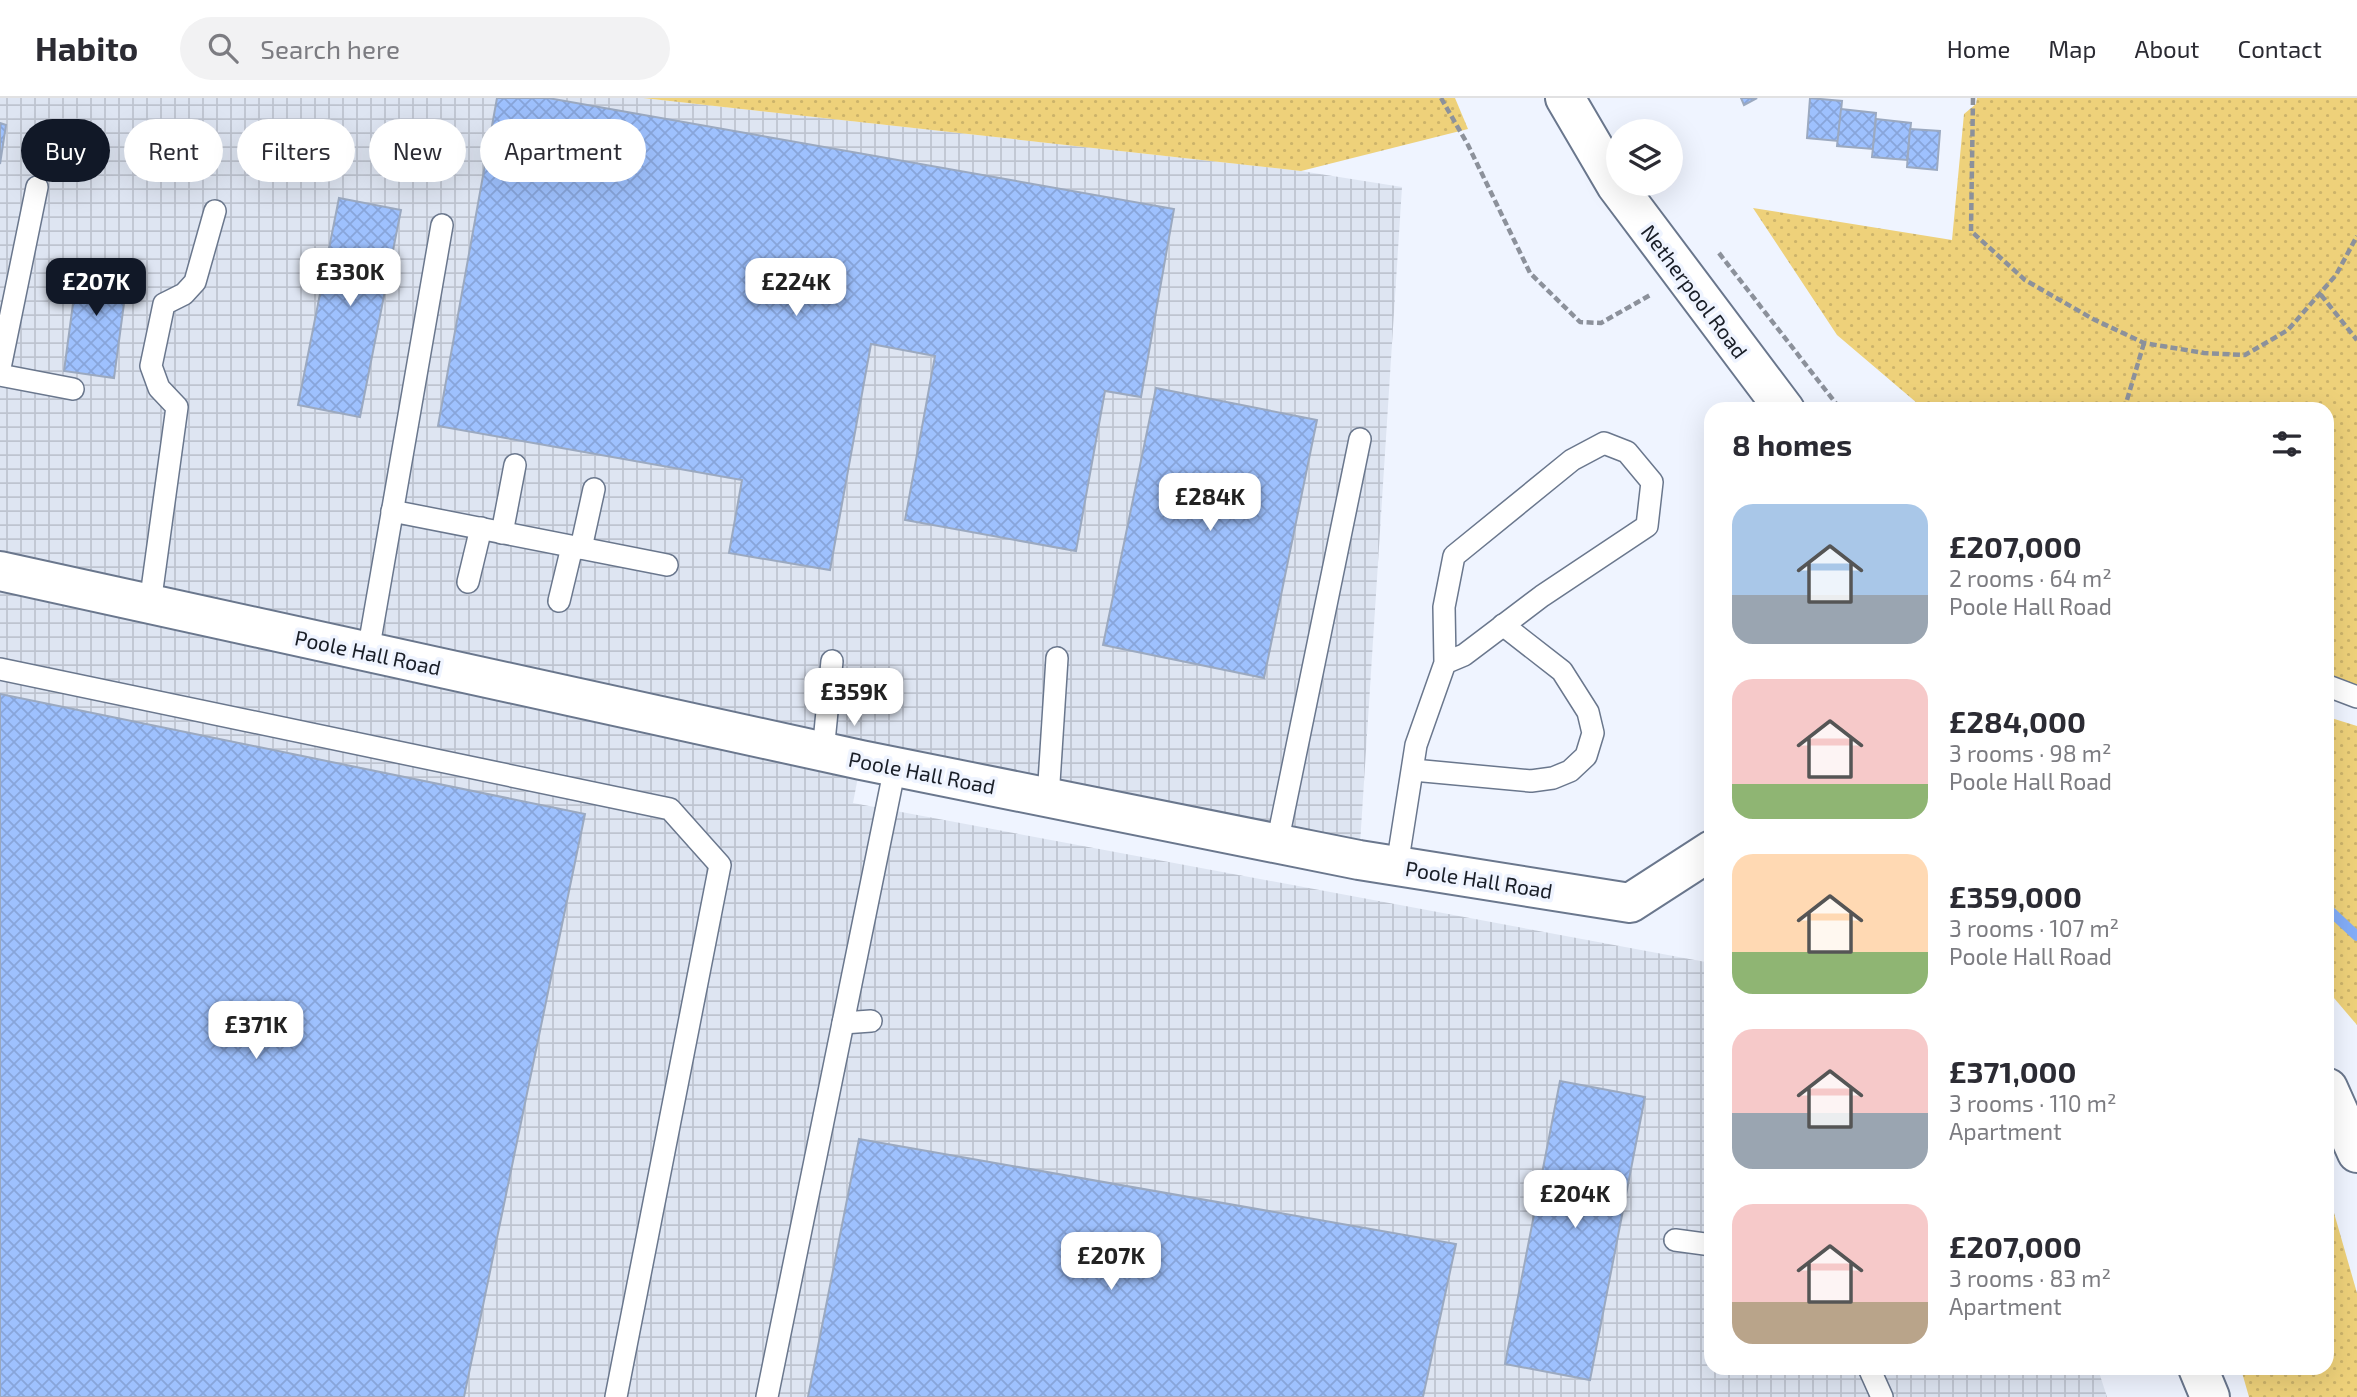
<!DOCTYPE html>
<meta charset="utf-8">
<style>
:root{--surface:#fff;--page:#f2f2f3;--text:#2b2b33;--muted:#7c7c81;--line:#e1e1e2;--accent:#111827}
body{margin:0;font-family:"Exo 2",sans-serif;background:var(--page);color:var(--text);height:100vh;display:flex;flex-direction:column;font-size:26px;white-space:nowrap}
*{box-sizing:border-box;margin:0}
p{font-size:23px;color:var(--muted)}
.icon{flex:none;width:38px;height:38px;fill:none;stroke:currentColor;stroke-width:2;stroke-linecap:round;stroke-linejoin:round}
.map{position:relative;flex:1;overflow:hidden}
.panel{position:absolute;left:1704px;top:304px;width:630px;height:973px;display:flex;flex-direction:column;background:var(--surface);border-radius:21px;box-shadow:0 7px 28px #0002}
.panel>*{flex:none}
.top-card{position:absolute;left:21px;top:21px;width:665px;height:63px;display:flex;gap:14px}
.controls{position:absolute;left:1606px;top:21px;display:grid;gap:14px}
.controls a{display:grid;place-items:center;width:77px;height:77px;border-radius:50%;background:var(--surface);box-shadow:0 7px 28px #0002;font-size:35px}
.price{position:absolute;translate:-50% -60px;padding:0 16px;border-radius:14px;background:#fff;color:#222;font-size:23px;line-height:46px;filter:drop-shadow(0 2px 4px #0008)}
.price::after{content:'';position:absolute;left:50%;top:42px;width:21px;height:16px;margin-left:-10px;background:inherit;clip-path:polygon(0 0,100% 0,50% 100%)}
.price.active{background:var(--accent);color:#fff}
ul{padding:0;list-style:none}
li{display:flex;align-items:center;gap:21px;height:175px;padding:0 28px}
li span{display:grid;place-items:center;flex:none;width:196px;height:140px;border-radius:21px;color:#555}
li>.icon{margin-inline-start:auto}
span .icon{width:84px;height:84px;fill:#fffc;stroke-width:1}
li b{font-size:30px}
h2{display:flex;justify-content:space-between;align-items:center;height:84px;padding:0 28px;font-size:30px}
.tag{padding:0 24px;border-radius:32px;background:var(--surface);box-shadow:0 7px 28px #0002;font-size:24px;line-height:63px}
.tag.active{background:var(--accent);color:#fff}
header{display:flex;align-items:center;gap:42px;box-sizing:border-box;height:98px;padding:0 35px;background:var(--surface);border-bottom:2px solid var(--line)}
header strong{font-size:33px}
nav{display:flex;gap:38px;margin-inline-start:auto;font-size:24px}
.search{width:490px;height:63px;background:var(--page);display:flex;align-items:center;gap:18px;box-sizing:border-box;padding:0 24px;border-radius:38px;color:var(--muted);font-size:26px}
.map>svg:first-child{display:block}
</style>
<header>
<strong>Habito</strong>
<div class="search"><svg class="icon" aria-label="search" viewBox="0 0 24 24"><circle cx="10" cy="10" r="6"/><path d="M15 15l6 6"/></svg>Search here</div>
<nav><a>Home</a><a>Map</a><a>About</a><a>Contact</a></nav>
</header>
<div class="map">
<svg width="2357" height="1299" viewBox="0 0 2357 1299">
<defs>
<pattern id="industrial-grid" width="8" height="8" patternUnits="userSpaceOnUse" patternTransform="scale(1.75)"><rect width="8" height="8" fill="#dee5f2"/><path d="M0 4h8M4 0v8" fill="none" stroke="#bec4d0"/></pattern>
<pattern id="grass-dots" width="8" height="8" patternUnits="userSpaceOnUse" patternTransform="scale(1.75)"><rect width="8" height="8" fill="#eed17a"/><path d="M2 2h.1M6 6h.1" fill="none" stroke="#ccb36a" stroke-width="1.8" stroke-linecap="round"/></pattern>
<pattern id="building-cross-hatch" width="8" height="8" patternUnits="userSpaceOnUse" patternTransform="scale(1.75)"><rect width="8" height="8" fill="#9ec1fe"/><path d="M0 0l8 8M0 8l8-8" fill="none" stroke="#88a5da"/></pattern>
</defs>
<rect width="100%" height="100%" fill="#eff4ff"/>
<path fill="url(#industrial-grid)" d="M 0,0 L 643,0 L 1301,73 L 1402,89 L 1359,762 L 861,663 L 853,705 L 1711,865 L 1712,1270 L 2098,1271 L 2107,1299 L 0,1299 Z"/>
<g fill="url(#grass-dots)">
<path d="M 643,0 L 1455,0 L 1468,31 L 1301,73 Z"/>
<path d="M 1977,0 L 2357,0 L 2357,588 L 2328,577 L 2328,312 L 1924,311 L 1837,237 L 1753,110 L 1952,142 L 1964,16 L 1976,6 Z"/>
<path d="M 2328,619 L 2357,628 L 2357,927 L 2328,893 Z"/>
<path d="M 2328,1094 L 2357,1195 L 2357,1299 L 2249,1299 L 2241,1271 L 2328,1270 Z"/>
</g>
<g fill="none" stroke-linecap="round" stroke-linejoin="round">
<g stroke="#83adf8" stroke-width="10">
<path d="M 1923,309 L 1924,312"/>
<path d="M 2328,811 L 2357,838"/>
</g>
</g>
<g fill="url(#building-cross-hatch)" stroke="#9ba9c0" stroke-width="2">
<path d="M 497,0 L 548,0 L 1174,111 L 1141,299 L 1105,293 L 1076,453 L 905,422 L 935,258 L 871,246 L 830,472 L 729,455 L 742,382 L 438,328 Z"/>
<path d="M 1741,0 L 1757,0 L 1744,7 Z"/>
<path d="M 1810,0 L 1842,3 L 1838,43 L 1807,40 Z"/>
<path d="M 1841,11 L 1876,15 L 1873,51 L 1837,48 Z"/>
<path d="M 1876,21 L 1911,25 L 1907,62 L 1872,59 Z"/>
<path d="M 0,25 L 6,27 L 0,66 Z"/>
<path d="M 1910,31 L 1940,33 L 1937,72 L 1907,69 Z"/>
<path d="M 339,100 L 401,112 L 360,319 L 298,307 Z"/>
<path d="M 79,161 L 129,168 L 114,280 L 64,273 Z"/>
<path d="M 1156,290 L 1317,322 L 1264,580 L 1103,547 Z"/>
<path d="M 0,596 L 585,716 L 464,1299 L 0,1299 Z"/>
<path d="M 1560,983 L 1645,999 L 1590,1282 L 1505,1266 Z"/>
<path d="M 859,1041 L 1456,1146 L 1423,1299 L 808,1299 Z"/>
</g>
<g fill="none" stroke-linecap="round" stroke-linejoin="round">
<defs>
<g id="lane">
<path d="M 0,270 L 37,89"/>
<path d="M 0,277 L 73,291"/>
<path d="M 392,413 L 667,467"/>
<path d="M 502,435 L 515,367"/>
<path d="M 581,450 L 594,391"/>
<path d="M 468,484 L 481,430"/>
<path d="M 559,503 L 572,449"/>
<path d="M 150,506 L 177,309 L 159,290 L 151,268 L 164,206 L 184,196 L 195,184 L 215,113"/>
<path d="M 368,554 L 442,127"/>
<path d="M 0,571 L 670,711 L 720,767 L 616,1299"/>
<path d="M 2328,588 L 2357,599"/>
<path d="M 823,654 L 832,563"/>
<path d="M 1413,672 L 1531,683 L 1553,680 L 1570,673 L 1586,658 L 1593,635 L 1588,614 L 1562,573 L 1503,527"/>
<path d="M 1048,700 L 1057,560"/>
<path d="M 1277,746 L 1360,341"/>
<path d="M 1397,768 L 1416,647 L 1445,565 L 1444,509 L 1454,458 L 1572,362 L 1604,345 L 1627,354 L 1652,384 L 1647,428 L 1542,498 L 1464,557 L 1445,565"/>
<path d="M 843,925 L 871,923"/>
<path d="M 1675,1142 L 1712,1147"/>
<path d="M 1869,1270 L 1882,1299"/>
<path d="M 767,1299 L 895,669"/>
</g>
<path id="street" d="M 0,473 L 861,662 L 1359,762 L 1630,805 L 1712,752"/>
<g id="secondary">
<path d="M 1565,0 L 1616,87 L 1785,312"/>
<path d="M 2328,990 L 2357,1055"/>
<path d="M 2198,1270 L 2210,1299"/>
</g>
</defs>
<use href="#lane" stroke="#6a778d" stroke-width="24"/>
<use href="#street" stroke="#6a778d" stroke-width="42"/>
<use href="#secondary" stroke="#6a778d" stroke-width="42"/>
<g stroke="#8c919b" stroke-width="4.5" stroke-dasharray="7 3.5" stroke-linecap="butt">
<path d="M 1441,0 L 1468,47 L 1530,175 L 1580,224 L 1601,225 L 1652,196"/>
<path d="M 1973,0 L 1971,133 L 2025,182 L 2093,221 L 2144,245 L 2204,255 L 2245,257 L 2288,232 L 2336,177 L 2357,138"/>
<path d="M 1719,155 L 1841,312"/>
<path d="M 2321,197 L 2357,242"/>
<path d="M 2124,312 L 2144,245"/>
</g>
<use href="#lane" stroke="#fff" stroke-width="21"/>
<use href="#street" stroke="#fff" stroke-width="38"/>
<use href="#secondary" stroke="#fff" stroke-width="38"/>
</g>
<g text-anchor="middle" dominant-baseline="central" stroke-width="7" stroke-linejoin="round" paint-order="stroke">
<g font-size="21" fill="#191e27" stroke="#eff4ff">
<text transform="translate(1695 193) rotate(53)">Netherpool Road</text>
<text transform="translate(368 554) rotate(12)">Poole Hall Road</text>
<text transform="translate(922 674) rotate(11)">Poole Hall Road</text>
<text transform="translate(1479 781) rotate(9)">Poole Hall Road</text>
</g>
</g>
</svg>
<div class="controls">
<a><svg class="icon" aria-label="layers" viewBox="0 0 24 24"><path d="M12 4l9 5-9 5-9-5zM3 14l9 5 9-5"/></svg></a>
</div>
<b class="price" style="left:350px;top:210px">£330K</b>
<b class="price active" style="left:96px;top:220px">£207K</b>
<b class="price" style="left:796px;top:220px">£224K</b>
<b class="price" style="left:1210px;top:435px">£284K</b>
<b class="price" style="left:854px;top:630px">£359K</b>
<b class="price" style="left:256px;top:963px">£371K</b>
<b class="price" style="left:1575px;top:1132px">£204K</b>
<b class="price" style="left:1111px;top:1194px">£207K</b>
<div class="top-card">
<a class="tag active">Buy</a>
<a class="tag">Rent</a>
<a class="tag">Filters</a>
<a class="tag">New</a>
<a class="tag">Apartment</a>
</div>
<section class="panel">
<h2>8 homes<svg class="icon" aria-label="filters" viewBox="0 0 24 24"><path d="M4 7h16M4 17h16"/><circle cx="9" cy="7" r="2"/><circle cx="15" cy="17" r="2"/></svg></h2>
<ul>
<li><span style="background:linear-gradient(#a9c7e8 65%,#9aa5b1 0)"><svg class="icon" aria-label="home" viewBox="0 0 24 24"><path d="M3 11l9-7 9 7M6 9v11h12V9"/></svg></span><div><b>£207,000</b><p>2 rooms · 64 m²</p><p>Poole Hall Road</p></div></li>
<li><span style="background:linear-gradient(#f6c9c9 75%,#8fb573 0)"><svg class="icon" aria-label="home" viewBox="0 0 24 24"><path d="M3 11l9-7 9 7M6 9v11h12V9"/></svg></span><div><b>£284,000</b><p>3 rooms · 98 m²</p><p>Poole Hall Road</p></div></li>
<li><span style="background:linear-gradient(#ffd9b3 70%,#8fb573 0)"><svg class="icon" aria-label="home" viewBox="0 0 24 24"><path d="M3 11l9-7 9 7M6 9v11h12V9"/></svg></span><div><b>£359,000</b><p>3 rooms · 107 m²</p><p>Poole Hall Road</p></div></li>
<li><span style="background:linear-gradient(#f6c9c9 60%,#9aa5b1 0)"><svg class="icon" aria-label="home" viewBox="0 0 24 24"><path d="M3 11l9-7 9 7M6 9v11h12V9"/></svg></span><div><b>£371,000</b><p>3 rooms · 110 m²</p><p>Apartment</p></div></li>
<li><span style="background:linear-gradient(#f6c9c9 70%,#b9a48a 0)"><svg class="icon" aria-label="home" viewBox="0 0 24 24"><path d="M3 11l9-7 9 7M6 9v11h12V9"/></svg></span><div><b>£207,000</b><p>3 rooms · 83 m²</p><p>Apartment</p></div></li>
</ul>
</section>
</div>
